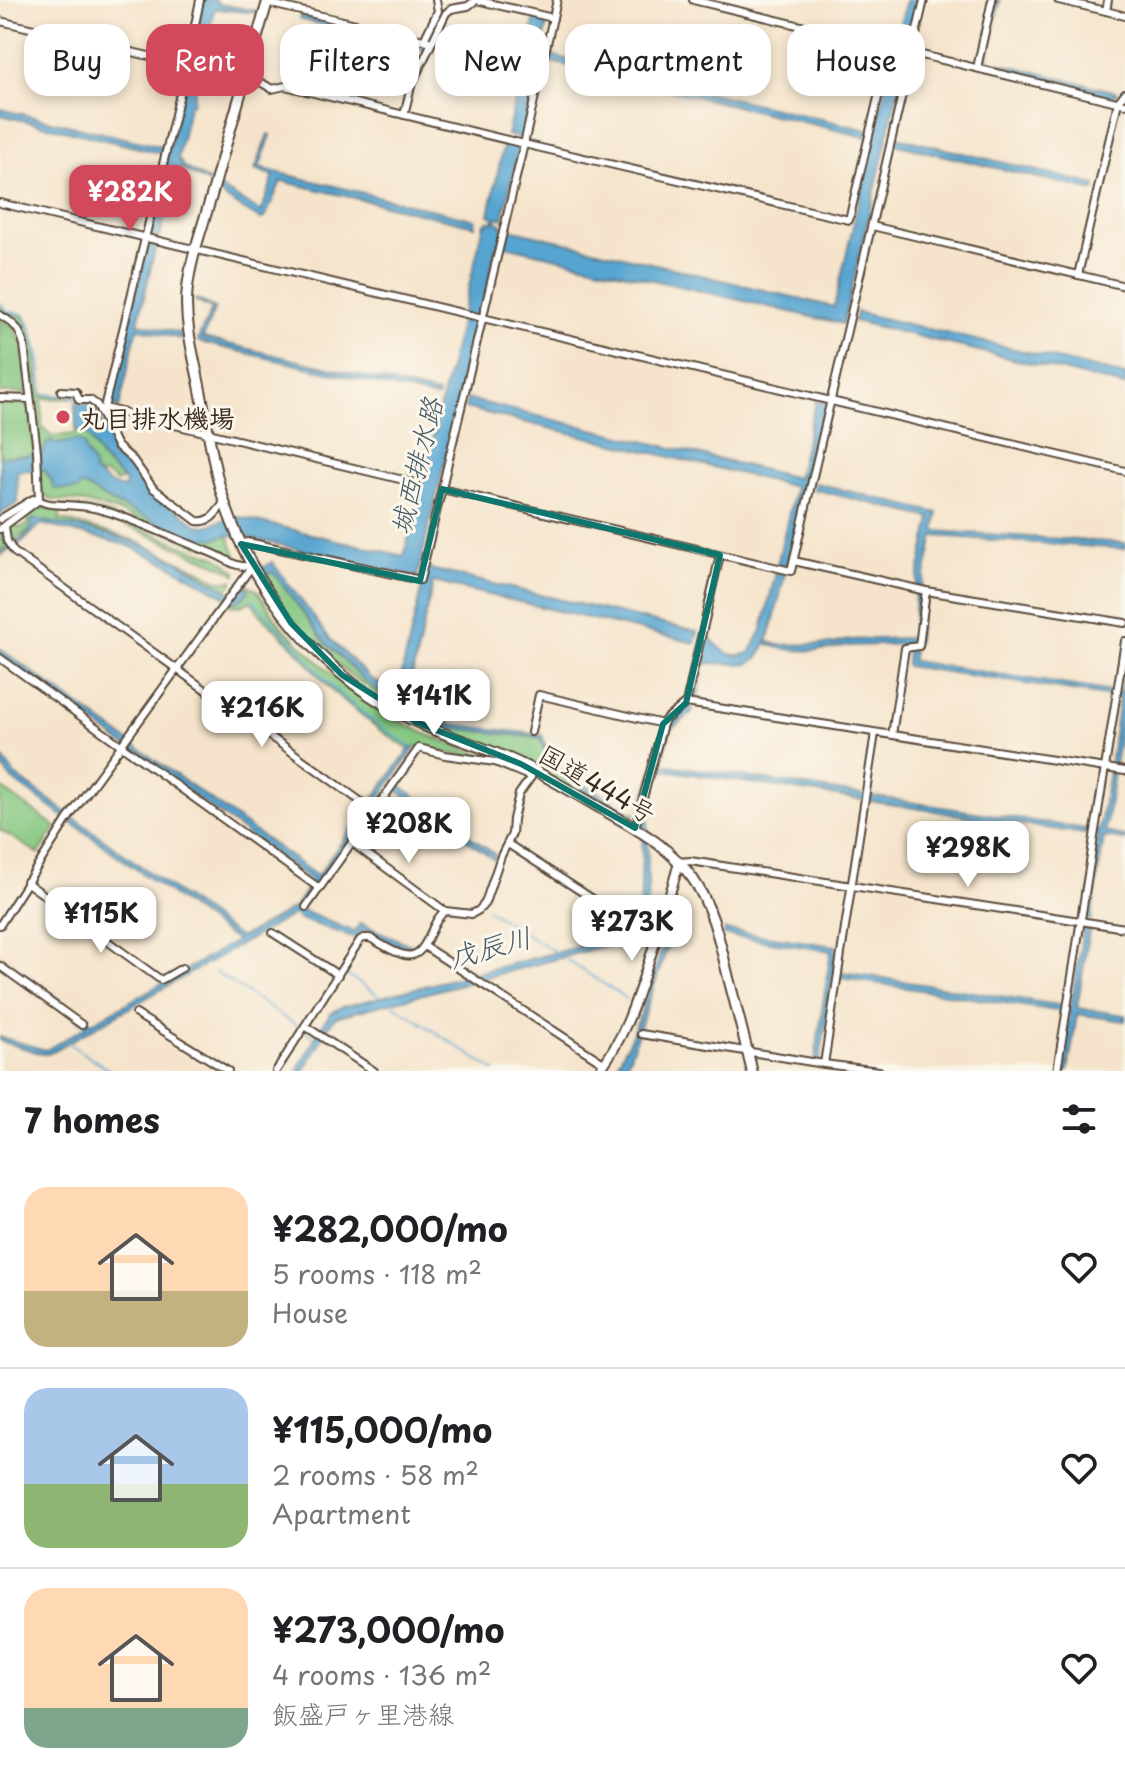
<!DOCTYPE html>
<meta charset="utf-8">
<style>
:root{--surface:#fff;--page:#f6f6f6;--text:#202124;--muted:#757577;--line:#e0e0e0;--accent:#d1495b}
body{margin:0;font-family:"Playpen Sans","Klee One",sans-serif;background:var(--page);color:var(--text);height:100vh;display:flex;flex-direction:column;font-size:30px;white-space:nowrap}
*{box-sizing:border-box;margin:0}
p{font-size:26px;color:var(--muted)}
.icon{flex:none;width:44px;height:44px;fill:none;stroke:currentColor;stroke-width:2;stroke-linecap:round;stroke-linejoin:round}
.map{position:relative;height:1071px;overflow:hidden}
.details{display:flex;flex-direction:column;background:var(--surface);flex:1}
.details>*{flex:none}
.hud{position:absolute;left:24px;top:24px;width:1078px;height:72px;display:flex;gap:16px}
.price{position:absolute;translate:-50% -68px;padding:0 18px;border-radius:16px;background:#fff;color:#222;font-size:26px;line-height:52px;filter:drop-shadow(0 2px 4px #0008)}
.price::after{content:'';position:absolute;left:50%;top:48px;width:24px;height:18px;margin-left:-12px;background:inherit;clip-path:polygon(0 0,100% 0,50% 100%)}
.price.current{background:var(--accent);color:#fff}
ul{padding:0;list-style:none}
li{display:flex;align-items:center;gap:24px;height:200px;padding:0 24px}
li+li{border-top:2px solid var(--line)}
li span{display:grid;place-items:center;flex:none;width:224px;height:160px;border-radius:24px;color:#555}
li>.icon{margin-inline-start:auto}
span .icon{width:96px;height:96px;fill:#fffc;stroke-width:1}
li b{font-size:34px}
h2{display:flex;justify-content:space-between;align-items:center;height:96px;padding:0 24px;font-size:34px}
.chip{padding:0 28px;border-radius:24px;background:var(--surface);box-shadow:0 4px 12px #0003;font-size:28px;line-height:72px}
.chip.current{background:var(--accent);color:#fff}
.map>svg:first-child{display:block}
</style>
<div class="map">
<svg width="1125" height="1071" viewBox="0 0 1125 1071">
<rect width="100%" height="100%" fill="#fbf7ec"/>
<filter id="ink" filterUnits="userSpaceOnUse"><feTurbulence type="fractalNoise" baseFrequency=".0125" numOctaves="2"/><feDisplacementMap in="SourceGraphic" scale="16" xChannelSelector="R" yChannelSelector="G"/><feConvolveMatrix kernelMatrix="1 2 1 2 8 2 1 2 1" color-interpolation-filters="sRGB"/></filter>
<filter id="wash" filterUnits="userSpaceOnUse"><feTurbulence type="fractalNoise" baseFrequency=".006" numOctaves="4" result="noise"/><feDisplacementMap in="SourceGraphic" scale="32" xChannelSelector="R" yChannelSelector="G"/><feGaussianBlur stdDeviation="1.8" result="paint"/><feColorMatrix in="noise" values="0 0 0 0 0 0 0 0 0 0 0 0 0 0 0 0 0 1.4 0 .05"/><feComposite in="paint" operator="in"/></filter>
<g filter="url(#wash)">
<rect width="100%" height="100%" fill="#f5e4cb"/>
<g fill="#83c67f" stroke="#5f784e" stroke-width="2">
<path d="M 0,307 L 5,312 L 23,316 C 36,342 38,367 39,395 L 74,398 L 42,399 L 42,427 L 52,436 L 75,434 L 76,429 C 94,435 92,446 102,459 C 108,466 116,473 122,479 L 117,482 L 105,474 L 100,476 L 94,472 L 94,465 L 85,451 L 84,444 L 57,444 L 51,440 L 47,443 L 42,454 L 39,454 L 28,347 C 22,328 18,324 0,313 Z"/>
<path d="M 0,319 L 13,326 L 22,345 L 27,393 L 0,393 Z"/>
<path d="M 0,401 L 22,401 L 30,409 L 34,455 L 0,457 Z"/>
<path d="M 44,469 L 51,480 L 54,489 L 85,486 L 107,500 L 212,539 L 228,535 L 239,563 L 234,562 L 228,554 L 219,548 L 197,545 L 117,511 L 77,501 L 53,500 L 44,496 L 40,486 L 40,470 Z"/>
<path d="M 34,506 L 51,509 L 63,506 L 77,507 L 105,513 L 189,548 L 217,557 L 236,571 L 236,575 L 229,570 L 135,529 L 99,517 L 61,511 L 59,519 L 131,539 L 201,571 L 219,581 L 233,580 L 233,583 L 226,589 C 194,570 161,551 125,539 C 96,530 64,525 34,519 L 32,528 L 0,551 L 0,533 L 2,532 L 6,543 L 7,530 L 13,524 L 20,528 L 28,525 L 28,517 L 23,515 Z"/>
<path d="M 249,547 L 266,573 L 273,572 L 325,642 L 366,682 L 403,706 L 452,728 L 540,738 L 551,769 L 630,814 L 630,812 L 635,812 L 633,823 L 415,717 C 339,675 287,627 249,547 Z"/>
<path d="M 246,584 L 257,590 L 281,626 L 339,681 L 383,713 L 430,736 L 493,759 L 448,753 L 419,746 L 415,748 L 407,748 L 380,730 L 331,690 L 297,650 L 262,616 L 251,601 L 241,606 L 228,605 L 233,601 L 236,602 L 247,587 L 243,586 Z"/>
<path d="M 0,787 L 56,827 L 39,854 L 0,830 Z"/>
</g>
<g fill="#57a5d1" stroke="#496878" stroke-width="2">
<path d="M 204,0 L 216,0 L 218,4 L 258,11 L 257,13 L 216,9 L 214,10 L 201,69 L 205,73 L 238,82 L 237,85 L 203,76 L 197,79 L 193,103 L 189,106 L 178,158 L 183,166 L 209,181 L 208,183 L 180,168 L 177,170 L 160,237 L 149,234 Z"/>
<path d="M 906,0 L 920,0 L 843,324 L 497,244 L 417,577 L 242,536 L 228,535 L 212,539 L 193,539 L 107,500 L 85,486 L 81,486 L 77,490 L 54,489 L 51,480 L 44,469 L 17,471 L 18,503 L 0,514 L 0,457 L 42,454 L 47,443 L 51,440 L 57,444 L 77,440 L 84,444 L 85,451 L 94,466 L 94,472 L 112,485 L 124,488 L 125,487 L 125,482 L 101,458 L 88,435 L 76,429 L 75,404 L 90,405 L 95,409 L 115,449 L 130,461 L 150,489 L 197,525 L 207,526 L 235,516 L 404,556 L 484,224 L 486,225 L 487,221 L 493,222 L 494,217 L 489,215 L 504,143 L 519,147 L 503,219 L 497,217 L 496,222 L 502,224 L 502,227 L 834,307 Z"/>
<path d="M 995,0 L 1000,0 L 987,60 L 1117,92 L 1117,94 L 1114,94 L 1114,97 L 980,65 Z"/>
<path d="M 301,14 L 428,45 L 425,50 L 299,19 Z"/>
<path d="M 535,17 L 548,20 L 522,138 L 507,135 Z"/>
<path d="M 549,55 L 868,130 L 866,137 L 547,61 Z"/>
<path d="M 0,109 L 162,147 L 160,153 L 0,115 Z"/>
<path d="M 268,134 L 271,135 L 259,168 L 476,220 L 475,226 L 281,181 L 265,218 L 260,219 L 225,198 L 218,191 L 219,187 L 261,212 L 274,176 L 255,170 Z"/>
<path d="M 896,137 L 1096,185 L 1095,191 L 894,144 Z"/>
<path d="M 148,243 L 156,245 L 138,323 L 180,333 L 182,339 L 137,328 L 119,408 L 109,406 Z"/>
<path d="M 196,299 L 215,308 L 203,338 L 438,394 L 437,398 L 199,342 L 198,339 L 212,309 L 195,301 Z"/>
<path d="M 856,312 L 1125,375 L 1125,386 L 854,321 Z"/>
<path d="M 467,399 L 797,478 L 816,401 L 825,403 L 786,567 L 777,565 L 795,487 L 465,408 Z"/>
<path d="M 815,483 L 938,513 L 935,529 L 936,531 L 1125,543 L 1125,549 L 934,536 L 922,588 L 916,587 L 931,518 L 813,489 Z"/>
<path d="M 33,519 C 64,525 95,530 124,539 C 164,551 200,574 235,595 L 243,586 L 247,587 L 249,591 L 243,598 L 236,602 L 233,601 L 166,563 L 127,545 L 41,524 L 23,542 L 0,556 L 0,553 L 20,541 L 32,528 L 31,521 Z"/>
<path d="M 272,562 L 331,640 L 370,678 L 397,694 L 426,568 L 698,632 L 695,643 L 433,582 L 406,703 L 452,724 L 542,735 L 554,766 L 630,812 L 630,815 L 551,769 L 540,738 L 452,728 L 403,706 L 366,682 L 325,642 L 273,572 L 266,573 L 263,568 Z"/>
<path d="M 776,572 L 785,574 L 771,631 L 767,641 L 778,645 L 833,644 L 849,640 L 909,638 L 913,637 L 915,593 L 921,594 L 918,640 L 915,644 L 912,644 L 844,646 C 823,652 784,653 766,643 L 758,658 L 748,664 L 704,663 L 697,702 L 691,701 L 690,697 L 704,633 C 721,646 725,661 750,653 L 762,630 Z"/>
<path d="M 0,649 L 317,876 L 411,747 L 415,748 L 300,910 L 355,932 L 360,923 L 410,945 L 406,950 L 363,930 L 356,938 L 299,919 L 294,914 L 48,1054 L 43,1054 L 0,1041 L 0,1037 L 46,1050 L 87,1026 L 0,962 L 0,956 L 92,1023 L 236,941 L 10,778 L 0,763 L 0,754 L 15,775 L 240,938 L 295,907 L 312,881 L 0,655 Z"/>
<path d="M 911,650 L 913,651 L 912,661 L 1120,693 L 1125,665 L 1125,701 L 1115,766 L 1110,765 L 1119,698 L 907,666 L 906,664 L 907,651 Z"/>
<path d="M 690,707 L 693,708 L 691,714 L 671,729 L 662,764 L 1099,831 L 1109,772 L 1114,773 L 1105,832 L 1125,836 L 1125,840 L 1104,837 L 1091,920 L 1085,920 L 1098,836 L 659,769 L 648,812 L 648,914 L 655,918 L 654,921 L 647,920 L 639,931 L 620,942 L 336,1017 L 330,1024 L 304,1071 L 297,1071 L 324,1022 L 331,1013 L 342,1007 L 620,936 L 629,930 L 640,916 L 643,827 L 641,810 L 666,724 Z"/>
<path d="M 398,784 L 496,855 L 494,859 L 394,788 Z"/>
<path d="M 1084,924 L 1090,925 L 1077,1008 L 1125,1015 L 1125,1021 L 1077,1014 L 1068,1071 L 1061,1071 L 1070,1013 L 841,978 L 842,972 L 1071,1007 Z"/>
<path d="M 668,929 L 673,931 L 629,1059 L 620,1071 L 612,1071 C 639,1033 653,974 668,929 Z"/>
<path d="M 725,930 L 836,946 L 834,970 L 837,971 L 836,977 L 833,977 L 820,1060 L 815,1059 L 831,951 L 724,935 Z"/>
</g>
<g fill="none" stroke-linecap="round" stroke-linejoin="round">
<g stroke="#57a5d1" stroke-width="2">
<path d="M 0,303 L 7,311 L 24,314 C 38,339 42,365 42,394 L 75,396 L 76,403"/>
<path d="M 253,599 C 266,616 280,629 295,645 C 308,658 318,674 332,687 C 356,710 383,729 411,747"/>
<path d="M 487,909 L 555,952"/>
<path d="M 567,960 L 627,999"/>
<path d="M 215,972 L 314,1037"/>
<path d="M 344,973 L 381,997"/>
<path d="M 394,1005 L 495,1071"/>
<path d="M 71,1045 L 111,1071"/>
</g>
</g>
</g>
<g filter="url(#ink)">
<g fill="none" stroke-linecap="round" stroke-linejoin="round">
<defs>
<g id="minor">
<path d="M 693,0 L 1125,104"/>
<path d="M 1058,0 L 1106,11 L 1108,0"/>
<path d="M 267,3 L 432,42"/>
<path d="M 1106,11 L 1125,16"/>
<path d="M 0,21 L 187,65"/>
<path d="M 424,40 L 438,11 L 436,0"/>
<path d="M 977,68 L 992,0"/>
<path d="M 245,79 L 262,83 L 272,89 L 285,86 L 524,144 L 557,0"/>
<path d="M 404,115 L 411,86 L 446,13 L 451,9 L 468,6 L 476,0 L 553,18"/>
<path d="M 0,203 L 1125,471"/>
<path d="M 872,226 L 1125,286"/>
<path d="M 1078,275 L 1118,102 L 1125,93"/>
<path d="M 0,315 C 14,323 20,329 24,345 L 37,451 L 39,500"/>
<path d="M 61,391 L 76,392 L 79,400 L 90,400 L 97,405 L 117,446 L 133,460 L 153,488 L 197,521 C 212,523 216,512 225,502"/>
<path d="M 0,398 L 30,399"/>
<path d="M 104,408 L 416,483"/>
<path d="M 101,411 L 104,408 L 187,65 L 200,0"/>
<path d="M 442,489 L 791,571 L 924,0"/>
<path d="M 0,519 L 33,499 C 40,500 43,503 50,504 C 73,506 90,505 112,513 C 146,525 179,540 212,553 C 228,559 233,568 252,566"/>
<path d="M 5,526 L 7,541 L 14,552 L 374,811"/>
<path d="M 0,529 L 39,500"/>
<path d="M 241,544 L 248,542 L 420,580 L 524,144 L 849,220 L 890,47"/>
<path d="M 794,561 L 926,591 L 1125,623"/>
<path d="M 0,658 L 319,888"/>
<path d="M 686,703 L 1125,771"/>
<path d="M 531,732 L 539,695 L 663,724"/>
<path d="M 892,735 L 905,648 L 919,646 L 926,591"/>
<path d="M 635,828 L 663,724 L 665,720 L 686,703 L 720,555"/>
<path d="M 352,843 L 445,911 L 472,914 L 479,910 L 485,903 L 501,856 L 512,834 L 513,819 L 519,794 L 531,777"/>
<path d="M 508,844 L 656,940"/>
<path d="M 679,862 L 690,861 L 1125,928"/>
<path d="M 26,882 L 161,980 L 182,968"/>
<path d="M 306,907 L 419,748 L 445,755 L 495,762 L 531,777"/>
<path d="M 0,925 L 67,820 L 252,566"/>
<path d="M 273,933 L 338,975"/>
<path d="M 424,946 L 605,1064"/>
<path d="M 0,966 L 82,1025"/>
<path d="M 136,1014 L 228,1071"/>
<path d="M 305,1026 L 374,1071"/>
<path d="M 641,1034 L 824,1064 L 875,733"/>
<path d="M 824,1064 L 879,1071"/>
<path d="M 276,1071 L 360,940 L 364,938 L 370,938 C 380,943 393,953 405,955 C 428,960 429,922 445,911"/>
<path d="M 1057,1071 L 1125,641"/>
</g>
<path id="major" d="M 599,1071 C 625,1037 635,1003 648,964 C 659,930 670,896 679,862"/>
<path id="highway" d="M 268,0 C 249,65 230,129 212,194 C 203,226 190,259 187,292 C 184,327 196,364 202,398 C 208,429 212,461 221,491 C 251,592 324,680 421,724 C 453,739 488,748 521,764 C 551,778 580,797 609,813 C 640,831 671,848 693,879 C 714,910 720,944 729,980 C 737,1010 745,1041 752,1071"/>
</defs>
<use href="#minor" stroke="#574638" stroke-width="10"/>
<use href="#major" stroke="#574638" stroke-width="12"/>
<use href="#highway" stroke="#574638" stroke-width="13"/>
<use href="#minor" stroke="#fff" stroke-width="6"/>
<use href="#major" stroke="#fff" stroke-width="8"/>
<use href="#highway" stroke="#fff" stroke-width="9"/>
</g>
</g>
<path fill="none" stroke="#0f766e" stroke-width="6" stroke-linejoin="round" d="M 442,489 L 720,555 L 686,703 L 663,724 L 635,828 L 521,764 L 416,722 L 342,675 L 291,623 L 241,544 L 420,581 Z"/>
<circle fill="#d1495b" stroke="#fbf7ec" stroke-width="3" cx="63" cy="417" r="8"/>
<g text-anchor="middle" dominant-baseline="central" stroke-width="6" stroke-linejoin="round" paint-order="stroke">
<g font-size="26" font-weight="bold" fill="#3b2a1e" stroke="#fbf7ec" text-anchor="start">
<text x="79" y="417">丸目排水機場</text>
</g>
<g font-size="26" fill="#3b2a1e" stroke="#fbf7ec">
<text transform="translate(598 783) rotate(30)">国道444号</text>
</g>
<g font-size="28" font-style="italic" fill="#465b66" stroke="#fbf7ec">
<text transform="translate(415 466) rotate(-76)">城西排水路</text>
<text transform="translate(490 946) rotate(-15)">戊辰川</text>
</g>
</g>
</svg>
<b class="price current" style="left:130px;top:233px">¥282K</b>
<b class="price" style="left:434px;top:737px">¥141K</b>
<b class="price" style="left:262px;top:749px">¥216K</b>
<b class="price" style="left:409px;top:865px">¥208K</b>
<b class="price" style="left:968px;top:889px">¥298K</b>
<b class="price" style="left:101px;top:955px">¥115K</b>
<b class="price" style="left:632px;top:963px">¥273K</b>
<div class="hud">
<a class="chip">Buy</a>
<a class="chip current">Rent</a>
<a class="chip">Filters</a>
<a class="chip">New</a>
<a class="chip">Apartment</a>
<a class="chip">House</a>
</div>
</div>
<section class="details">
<h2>7 homes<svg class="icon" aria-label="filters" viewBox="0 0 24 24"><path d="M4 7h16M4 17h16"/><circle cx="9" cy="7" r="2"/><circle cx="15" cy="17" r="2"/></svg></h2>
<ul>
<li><span style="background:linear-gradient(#ffd9b3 65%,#c2b280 0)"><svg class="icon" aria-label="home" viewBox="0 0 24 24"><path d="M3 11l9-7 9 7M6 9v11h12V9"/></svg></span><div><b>¥282,000/mo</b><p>5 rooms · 118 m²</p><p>House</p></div><svg class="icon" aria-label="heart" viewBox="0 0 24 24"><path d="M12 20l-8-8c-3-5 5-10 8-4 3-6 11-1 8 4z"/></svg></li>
<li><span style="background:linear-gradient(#a9c7e8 60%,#8fb573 0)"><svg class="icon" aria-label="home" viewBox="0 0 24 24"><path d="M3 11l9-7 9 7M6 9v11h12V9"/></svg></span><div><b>¥115,000/mo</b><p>2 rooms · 58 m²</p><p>Apartment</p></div><svg class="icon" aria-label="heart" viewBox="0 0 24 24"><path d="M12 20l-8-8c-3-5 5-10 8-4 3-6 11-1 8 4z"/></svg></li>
<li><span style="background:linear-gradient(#ffd9b3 75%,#7fa58c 0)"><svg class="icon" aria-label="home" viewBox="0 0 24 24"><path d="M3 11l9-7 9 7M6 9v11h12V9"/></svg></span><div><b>¥273,000/mo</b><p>4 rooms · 136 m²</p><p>飯盛戸ヶ里港線</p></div><svg class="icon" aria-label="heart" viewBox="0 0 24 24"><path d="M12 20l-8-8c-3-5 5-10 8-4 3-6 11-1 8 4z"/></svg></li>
</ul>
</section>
